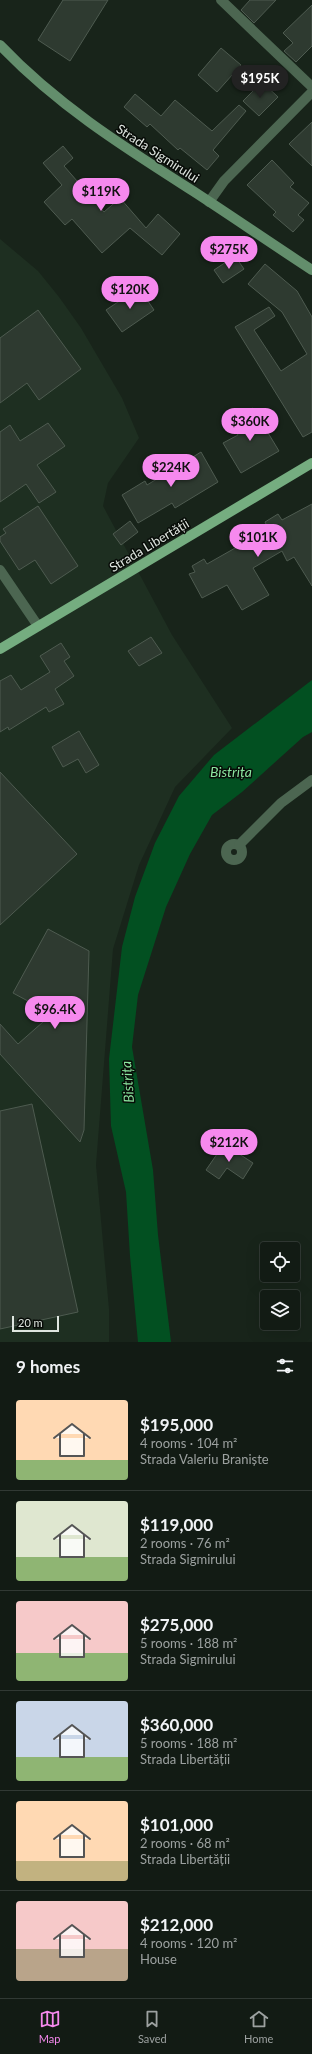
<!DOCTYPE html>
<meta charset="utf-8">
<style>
:root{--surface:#121b14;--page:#1f2822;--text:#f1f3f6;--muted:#9ca1a0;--line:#313934;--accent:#f689ee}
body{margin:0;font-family:Lato,sans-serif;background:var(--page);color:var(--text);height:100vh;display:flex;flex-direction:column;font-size:15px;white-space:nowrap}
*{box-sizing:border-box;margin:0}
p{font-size:13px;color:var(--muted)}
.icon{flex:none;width:22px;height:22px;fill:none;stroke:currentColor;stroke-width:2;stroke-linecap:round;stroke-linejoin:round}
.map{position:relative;height:1342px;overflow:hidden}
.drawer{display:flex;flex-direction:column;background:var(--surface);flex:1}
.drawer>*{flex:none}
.tools{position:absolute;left:260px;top:1242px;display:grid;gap:8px}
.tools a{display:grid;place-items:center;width:40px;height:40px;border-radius:4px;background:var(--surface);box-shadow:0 4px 16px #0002,0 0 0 1px var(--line);font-size:20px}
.scale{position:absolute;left:12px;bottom:10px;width:47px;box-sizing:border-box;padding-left:4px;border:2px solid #dfe6e0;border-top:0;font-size:11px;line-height:14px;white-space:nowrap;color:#dfe6e0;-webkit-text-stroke:3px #070b07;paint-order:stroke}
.price{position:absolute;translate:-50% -34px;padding:0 9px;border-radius:14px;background:var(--accent);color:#111;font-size:13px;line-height:26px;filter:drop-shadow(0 1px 2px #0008)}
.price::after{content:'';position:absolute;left:50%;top:24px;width:12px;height:9px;margin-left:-6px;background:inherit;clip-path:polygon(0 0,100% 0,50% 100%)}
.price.current{background:#222;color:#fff}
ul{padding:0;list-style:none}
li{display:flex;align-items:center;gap:12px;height:100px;padding:0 16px}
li+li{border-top:1px solid var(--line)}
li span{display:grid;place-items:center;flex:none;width:112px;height:80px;border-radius:4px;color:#555}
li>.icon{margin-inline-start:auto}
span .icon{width:48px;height:48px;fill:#fffc;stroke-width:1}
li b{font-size:17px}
h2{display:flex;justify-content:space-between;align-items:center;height:48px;padding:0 16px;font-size:17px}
.menu{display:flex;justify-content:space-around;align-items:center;height:56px;border-top:1px solid var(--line);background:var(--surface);font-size:11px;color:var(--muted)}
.menu a{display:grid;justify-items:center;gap:2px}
.menu .current{color:var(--accent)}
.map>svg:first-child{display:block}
</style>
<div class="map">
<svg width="312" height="1342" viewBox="0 0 312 1342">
<rect width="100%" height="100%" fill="#18241a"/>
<path fill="#1e2f21" d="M 0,239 L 38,271 L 59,297 L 81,328 L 122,398 L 139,438 L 108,483 L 103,506 L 172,635 L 232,728 L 175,787 L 139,865 L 113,949 L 96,1165 L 109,1309 L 109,1342 L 0,1342 Z"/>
<path fill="#025021" d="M 312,680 L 312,732 L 303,737 L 242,792 L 212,815 L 190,854 L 166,907 L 138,995 L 132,1047 L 153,1170 L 158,1235 L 171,1342 L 138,1342 L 130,1256 L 126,1192 L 111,1126 L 109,1059 L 122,947 L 135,897 L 155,843 L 179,796 L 214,755 Z"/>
<g fill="#2e3a30" stroke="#4e5b50">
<path d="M 63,0 L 108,0 L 70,61 L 38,40 Z"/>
<path d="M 250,0 L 276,0 L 254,23 L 241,10 Z"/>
<path d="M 312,5 L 312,46 L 296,62 L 284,51 L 293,43 L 283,33 Z"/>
<path d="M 221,48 L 241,65 L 217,92 L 198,75 Z"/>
<path d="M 262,82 L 278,97 L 259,116 L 243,101 Z"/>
<path d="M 135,94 L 161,116 L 175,100 L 212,131 L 239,105 L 246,111 L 213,150 L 219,156 L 207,170 L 180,148 L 178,150 L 150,124 L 147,127 L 124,107 Z"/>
<path d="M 312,122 L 312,166 L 289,144 Z"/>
<path d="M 63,146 L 73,158 L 64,166 L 104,212 L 120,198 L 146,228 L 158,214 L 180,234 L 162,255 L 130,228 L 102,253 L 72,219 L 65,225 L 44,202 L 62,185 L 43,163 Z"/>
<path d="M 272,160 L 294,183 L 290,187 L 309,203 L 298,215 L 304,220 L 293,232 L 273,215 L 276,212 L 247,185 Z"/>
<path d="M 235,256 L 244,269 L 223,283 L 214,270 Z"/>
<path d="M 265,264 L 297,291 L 312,317 L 312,432 L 303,437 L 235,327 L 269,307 L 275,316 L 254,330 L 281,371 L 307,354 L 282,312 L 248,284 Z"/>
<path d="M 139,288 L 154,310 L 122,332 L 106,310 Z"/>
<path d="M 38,310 L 81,369 L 39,400 L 27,383 L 0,403 L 0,338 Z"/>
<path d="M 253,408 L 279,451 L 241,473 L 223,443 L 238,435 L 230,422 Z"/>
<path d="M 48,423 L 65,446 L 37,465 L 56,492 L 39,503 L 26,484 L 0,502 L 0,432 L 10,425 L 20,441 Z"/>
<path d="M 201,452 L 218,482 L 175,508 L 172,503 L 138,523 L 122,495 L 145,481 L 147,485 Z"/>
<path d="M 312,504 L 312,586 L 294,557 L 287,561 L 282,551 L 253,568 L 269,595 L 242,610 L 227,585 L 202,598 L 189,574 L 195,572 L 192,566 L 204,559 L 207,564 L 244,543 L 242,538 L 266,524 L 265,522 L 278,514 L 282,520 Z"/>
<path d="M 38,506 L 78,566 L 51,584 L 35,560 L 19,570 L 0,541 L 0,537 L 6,533 L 3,529 Z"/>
<path d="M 130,521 L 138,532 L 121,545 L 113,534 Z"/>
<path d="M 151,637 L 162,653 L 139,666 L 128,651 Z"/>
<path d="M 61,643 L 70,657 L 64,661 L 74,676 L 55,689 L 64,704 L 49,712 L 46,707 L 9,730 L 8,727 L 0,732 L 0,681 L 11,675 L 21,690 L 50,672 L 40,656 Z"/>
<path d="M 79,731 L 99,765 L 86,773 L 78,759 L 63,767 L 52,747 Z"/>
<path d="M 0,772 L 77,854 L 0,925 Z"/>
<path d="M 48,929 L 89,951 L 84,1130 L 80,1142 L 0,1054 L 0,1024 L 18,1044 L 52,1014 L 13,993 Z"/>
<path d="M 32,1104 L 78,1312 L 0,1329 L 0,1111 Z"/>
<path d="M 224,1144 L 253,1163 L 243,1179 L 227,1168 L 219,1179 L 206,1170 Z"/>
</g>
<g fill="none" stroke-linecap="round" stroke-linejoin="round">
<g stroke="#4c6651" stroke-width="10">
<path d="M 221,0 L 312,87"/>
<path d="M 209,202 L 224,181 L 312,92"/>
<path d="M 0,570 L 38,626"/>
<circle cx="234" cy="852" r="8"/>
<path d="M 239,845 L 281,803 L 312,780"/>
</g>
<path stroke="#638e6c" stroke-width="10" d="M 0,45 C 57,105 124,147 193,191 C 233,217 272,244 312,270"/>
<path stroke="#75ad80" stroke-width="10" d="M 0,649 L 312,463"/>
</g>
<g text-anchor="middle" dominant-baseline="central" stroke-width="3" stroke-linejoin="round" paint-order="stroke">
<g font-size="13" fill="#dfe6e0" stroke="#070b07">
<text transform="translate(158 153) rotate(33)">Strada Sigmirului</text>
<text transform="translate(149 545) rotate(-31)">Strada Libertății</text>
</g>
<g font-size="14" font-style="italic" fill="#8be69f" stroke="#070b07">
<text x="231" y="771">Bistrița</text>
<text transform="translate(127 1082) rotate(-94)">Bistrița</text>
</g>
</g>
</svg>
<div class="tools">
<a><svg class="icon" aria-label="locate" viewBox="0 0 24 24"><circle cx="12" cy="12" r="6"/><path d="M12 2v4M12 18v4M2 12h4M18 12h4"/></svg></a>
<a><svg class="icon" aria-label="layers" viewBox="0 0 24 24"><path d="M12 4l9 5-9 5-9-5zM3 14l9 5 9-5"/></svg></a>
</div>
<div class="scale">20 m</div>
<b class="price current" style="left:260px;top:99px">$195K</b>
<b class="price" style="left:101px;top:212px">$119K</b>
<b class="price" style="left:229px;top:270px">$275K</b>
<b class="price" style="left:130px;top:310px">$120K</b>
<b class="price" style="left:250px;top:442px">$360K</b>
<b class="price" style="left:171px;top:488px">$224K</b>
<b class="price" style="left:258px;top:558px">$101K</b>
<b class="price" style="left:55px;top:1030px">$96.4K</b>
<b class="price" style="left:229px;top:1163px">$212K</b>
</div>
<section class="drawer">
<h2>9 homes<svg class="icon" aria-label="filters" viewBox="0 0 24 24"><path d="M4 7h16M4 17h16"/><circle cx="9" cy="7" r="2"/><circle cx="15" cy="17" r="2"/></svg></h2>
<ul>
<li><span style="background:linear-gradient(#ffd9b3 75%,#8fb573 0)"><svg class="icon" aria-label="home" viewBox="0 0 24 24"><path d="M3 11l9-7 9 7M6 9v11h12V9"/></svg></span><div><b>$195,000</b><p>4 rooms · 104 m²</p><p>Strada Valeriu Braniște</p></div></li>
<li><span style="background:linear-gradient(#dfe7d0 70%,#8fb573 0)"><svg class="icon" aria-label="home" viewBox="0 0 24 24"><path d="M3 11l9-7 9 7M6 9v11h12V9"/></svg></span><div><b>$119,000</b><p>2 rooms · 76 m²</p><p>Strada Sigmirului</p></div></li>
<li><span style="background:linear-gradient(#f6c9c9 65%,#8fb573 0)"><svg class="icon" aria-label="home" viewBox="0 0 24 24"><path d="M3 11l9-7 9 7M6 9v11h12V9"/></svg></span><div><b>$275,000</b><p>5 rooms · 188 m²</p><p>Strada Sigmirului</p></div></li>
<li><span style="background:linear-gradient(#c9d6e8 70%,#8fb573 0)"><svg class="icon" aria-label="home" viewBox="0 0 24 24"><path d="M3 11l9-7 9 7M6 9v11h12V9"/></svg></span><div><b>$360,000</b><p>5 rooms · 188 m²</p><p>Strada Libertății</p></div></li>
<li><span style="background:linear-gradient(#ffd9b3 75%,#c2b280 0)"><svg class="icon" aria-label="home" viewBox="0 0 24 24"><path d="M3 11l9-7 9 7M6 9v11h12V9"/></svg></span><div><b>$101,000</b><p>2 rooms · 68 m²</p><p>Strada Libertății</p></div></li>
<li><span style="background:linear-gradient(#f6c9c9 60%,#b9a48a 0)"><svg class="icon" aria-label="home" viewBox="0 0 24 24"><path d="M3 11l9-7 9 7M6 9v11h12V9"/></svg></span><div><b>$212,000</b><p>4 rooms · 120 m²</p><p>House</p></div></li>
</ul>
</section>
<nav class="menu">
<a class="current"><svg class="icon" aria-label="map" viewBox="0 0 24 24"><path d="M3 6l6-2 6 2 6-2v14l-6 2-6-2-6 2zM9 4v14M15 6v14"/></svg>Map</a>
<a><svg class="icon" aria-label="saved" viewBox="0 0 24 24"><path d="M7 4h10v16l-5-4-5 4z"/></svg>Saved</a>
<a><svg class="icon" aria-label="home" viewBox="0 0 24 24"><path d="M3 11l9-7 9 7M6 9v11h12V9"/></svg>Home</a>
</nav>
